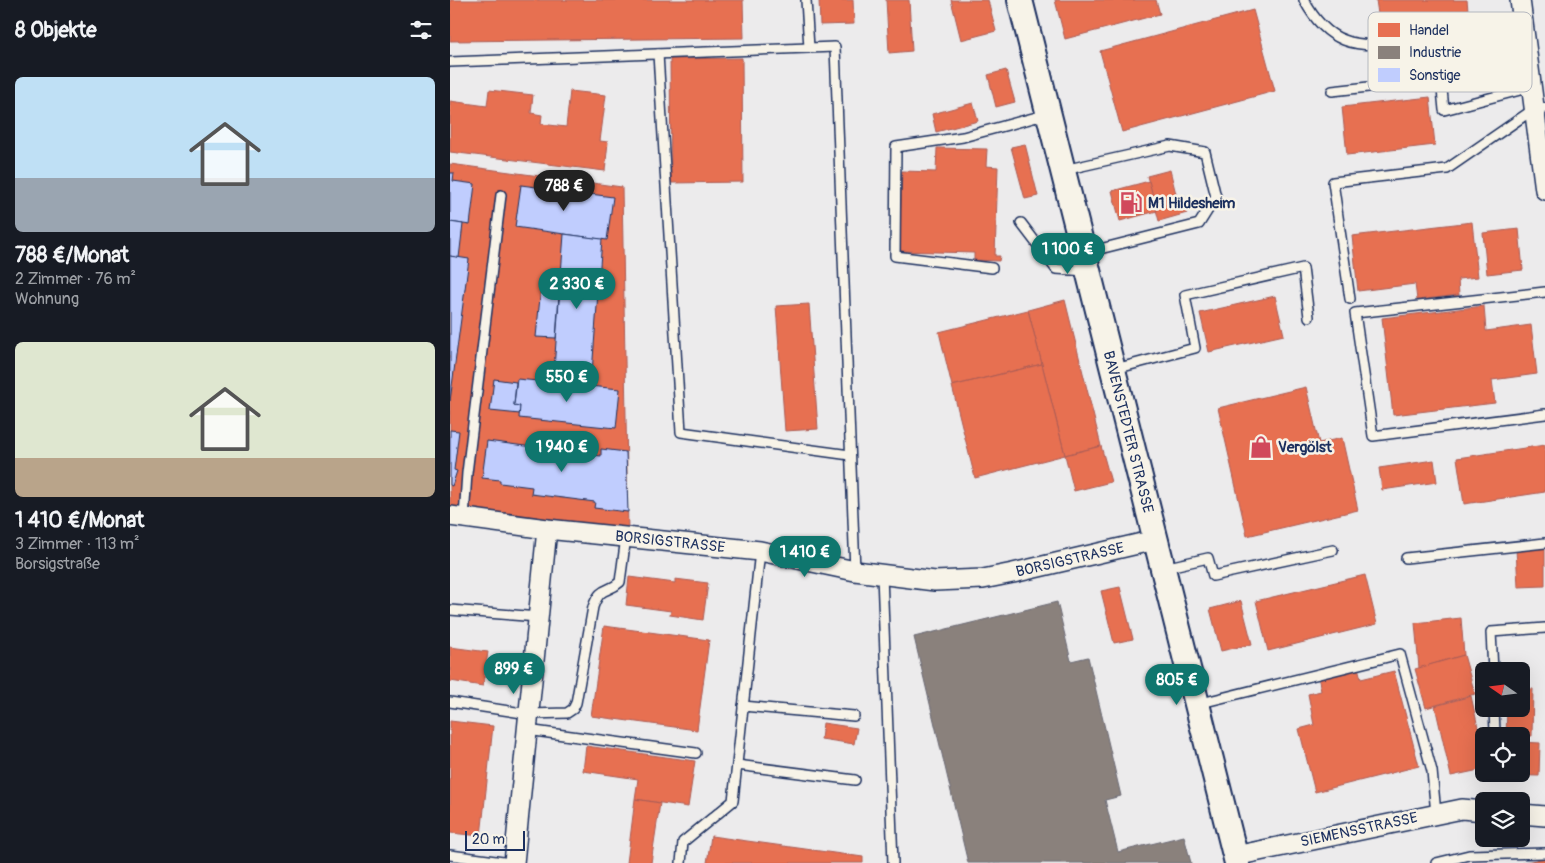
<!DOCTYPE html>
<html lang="de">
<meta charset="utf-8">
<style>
:root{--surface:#171b24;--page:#20242c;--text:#f1f3f6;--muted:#9ea1a6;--accent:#0f766e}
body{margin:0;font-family:Pangolin,sans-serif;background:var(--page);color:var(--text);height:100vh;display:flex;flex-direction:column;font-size:19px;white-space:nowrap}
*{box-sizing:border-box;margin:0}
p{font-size:16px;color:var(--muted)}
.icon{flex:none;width:28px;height:28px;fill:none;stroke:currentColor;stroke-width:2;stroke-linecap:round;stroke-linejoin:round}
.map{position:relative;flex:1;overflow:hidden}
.details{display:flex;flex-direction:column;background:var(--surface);width:450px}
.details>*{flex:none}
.needle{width:32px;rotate:284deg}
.buttons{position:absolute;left:1025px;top:662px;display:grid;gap:10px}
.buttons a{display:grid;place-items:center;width:55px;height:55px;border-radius:8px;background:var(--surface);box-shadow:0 5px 20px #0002;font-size:25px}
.scale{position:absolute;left:15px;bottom:12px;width:60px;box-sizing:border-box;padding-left:5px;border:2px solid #1b2f5e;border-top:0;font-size:14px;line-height:18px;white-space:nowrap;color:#1b2f5e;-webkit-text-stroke:4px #f7f3e8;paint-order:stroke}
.price{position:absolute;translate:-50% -42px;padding:0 11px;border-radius:18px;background:var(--accent);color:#fff;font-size:16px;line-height:32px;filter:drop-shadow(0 1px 2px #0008)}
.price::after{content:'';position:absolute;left:50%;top:30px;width:15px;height:11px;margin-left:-8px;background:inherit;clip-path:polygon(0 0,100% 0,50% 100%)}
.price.current{background:#222;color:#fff}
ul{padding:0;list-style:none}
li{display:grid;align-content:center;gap:10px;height:265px;padding:0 15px}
li span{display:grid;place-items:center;height:155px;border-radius:8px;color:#555}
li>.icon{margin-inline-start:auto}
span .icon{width:90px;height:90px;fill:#fffc;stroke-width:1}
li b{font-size:21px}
h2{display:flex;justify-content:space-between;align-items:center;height:60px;padding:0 15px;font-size:21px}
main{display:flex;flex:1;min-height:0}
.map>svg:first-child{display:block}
</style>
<main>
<section class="details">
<h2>8 Objekte<svg class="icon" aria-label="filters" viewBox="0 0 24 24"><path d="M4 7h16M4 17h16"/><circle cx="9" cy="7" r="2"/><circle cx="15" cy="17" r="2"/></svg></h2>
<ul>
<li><span style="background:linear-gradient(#bfe0f5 65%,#9aa5b1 0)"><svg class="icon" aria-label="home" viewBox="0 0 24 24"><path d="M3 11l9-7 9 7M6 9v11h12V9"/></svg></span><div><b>788 €/Monat</b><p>2 Zimmer · 76 m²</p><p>Wohnung</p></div></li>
<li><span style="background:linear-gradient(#dfe7d0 75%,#b9a48a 0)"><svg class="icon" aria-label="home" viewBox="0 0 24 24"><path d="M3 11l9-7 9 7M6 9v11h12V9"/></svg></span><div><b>1 410 €/Monat</b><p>3 Zimmer · 113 m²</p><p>Borsigstraße</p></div></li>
</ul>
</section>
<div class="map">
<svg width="1095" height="863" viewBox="0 0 1095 863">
<rect width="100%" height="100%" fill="#ecebec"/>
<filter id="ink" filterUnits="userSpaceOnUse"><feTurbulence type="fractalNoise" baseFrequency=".02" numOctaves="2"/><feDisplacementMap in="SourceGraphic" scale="10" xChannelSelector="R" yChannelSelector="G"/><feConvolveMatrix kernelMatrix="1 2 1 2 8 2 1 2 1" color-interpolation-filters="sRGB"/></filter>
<g filter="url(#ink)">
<g fill="#e76f51" stroke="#aa5c55">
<path d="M 0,0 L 293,0 L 294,38 L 0,41 Z"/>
<path d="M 369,0 L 403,0 L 404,24 L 370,25 Z"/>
<path d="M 436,0 L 459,0 L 462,51 L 439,53 Z"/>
<path d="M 501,0 L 538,0 L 546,31 L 511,40 Z"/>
<path d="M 605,0 L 706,0 L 710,14 L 615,39 Z"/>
<path d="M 926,0 L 1017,0 L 1018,10 L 929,21 Z"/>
<path d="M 803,10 L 825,91 L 672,132 L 650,51 Z"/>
<path d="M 292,58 L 293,182 L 221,183 L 220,59 Z"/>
<path d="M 556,70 L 565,102 L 546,107 L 538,75 Z"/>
<path d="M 39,90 L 83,95 L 81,113 L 92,115 L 91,124 L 116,127 L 120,91 L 156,95 L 150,141 L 158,142 L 155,171 L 0,152 L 0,101 L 37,106 Z"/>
<path d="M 980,97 L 985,145 L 897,155 L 892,107 Z"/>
<path d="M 523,103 L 528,121 L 486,132 L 482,114 Z"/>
<path d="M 575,144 L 588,196 L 575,199 L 561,147 Z"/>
<path d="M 487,148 L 537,149 L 536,166 L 548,167 L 545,256 L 550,256 L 549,261 L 524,260 L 524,253 L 449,251 L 452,171 L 486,172 Z"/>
<path d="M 0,164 L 172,187 L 178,532 L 0,509 Z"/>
<path d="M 720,170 L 727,198 L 732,196 L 737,213 L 709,221 L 697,176 Z"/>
<path d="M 699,181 L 707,211 L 670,221 L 662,191 Z"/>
<path d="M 1022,222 L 1028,277 L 1008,279 L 1009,295 L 967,300 L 965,284 L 908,291 L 902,236 Z"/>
<path d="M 1069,229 L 1073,270 L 1037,274 L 1033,233 Z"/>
<path d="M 825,296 L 834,335 L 759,352 L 750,313 Z"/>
<path d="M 615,300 L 651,446 L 615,455 L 578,310 Z"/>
<path d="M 359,304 L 368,429 L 335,431 L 326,306 Z"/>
<path d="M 1034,306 L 1036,331 L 1081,325 L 1087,374 L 1042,380 L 1045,403 L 943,415 L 932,318 Z"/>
<path d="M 578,310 L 592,364 L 502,386 L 489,332 Z"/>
<path d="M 592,364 L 615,455 L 525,478 L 502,386 Z"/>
<path d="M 856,387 L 869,443 L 892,438 L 908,510 L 797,536 L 768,408 Z"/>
<path d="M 1095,445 L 1095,492 L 1014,504 L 1007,458 Z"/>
<path d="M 651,446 L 661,482 L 624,491 L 615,455 Z"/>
<path d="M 984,460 L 987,482 L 932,490 L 929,468 Z"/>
<path d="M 1095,548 L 1095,586 L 1068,587 L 1066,549 Z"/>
<path d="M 915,575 L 927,624 L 818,651 L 806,601 Z"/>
<path d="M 179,577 L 225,583 L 225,579 L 258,583 L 253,620 L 220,615 L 221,611 L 176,605 Z"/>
<path d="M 670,587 L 683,639 L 664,643 L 651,591 Z"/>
<path d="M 791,601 L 802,644 L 771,651 L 760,609 Z"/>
<path d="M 1011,618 L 1014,655 L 969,668 L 965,623 Z"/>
<path d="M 154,626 L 259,640 L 247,730 L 141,716 Z"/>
<path d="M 0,647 L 38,652 L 33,686 L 0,681 Z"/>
<path d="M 1014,655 L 1025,694 L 976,708 L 965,669 Z"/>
<path d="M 908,667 L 911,679 L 944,671 L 969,766 L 865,792 L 849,729 L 864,725 L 858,694 L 871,691 L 868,676 Z"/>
<path d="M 1071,689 L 1083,689 L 1082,736 L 1056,735 L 1057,709 L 1071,709 Z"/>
<path d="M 1021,696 L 1034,754 L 1034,769 L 1001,776 L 985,706 Z"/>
<path d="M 0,721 L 43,726 L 31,836 L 0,833 Z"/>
<path d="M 373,723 L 407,728 L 404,744 L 371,739 Z"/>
<path d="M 1057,735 L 1073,735 L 1072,742 L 1090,743 L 1089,776 L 1037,775 L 1071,774 L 1071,736 Z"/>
<path d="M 136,746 L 245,761 L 238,807 L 185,799 L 188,779 L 133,771 Z"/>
<path d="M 185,799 L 210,803 L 201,863 L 177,863 Z"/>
<path d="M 261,836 L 413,857 L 413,863 L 257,863 Z"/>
<path d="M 1095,858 L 1095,863 L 1072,863 Z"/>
</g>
<path fill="#8a817c" stroke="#696873" d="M 607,602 L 621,661 L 638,657 L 671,796 L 655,800 L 668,852 L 734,836 L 741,863 L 518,863 L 464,637 Z"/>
<g fill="#c0cdfe" stroke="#1b2f5e">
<path d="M 0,173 L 4,173 L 3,181 L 25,184 L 20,225 L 0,222 Z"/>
<path d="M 71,185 L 163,197 L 157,240 L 65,227 Z"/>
<path d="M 0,222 L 13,224 L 9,258 L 0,256 Z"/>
<path d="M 114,234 L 152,239 L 141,386 L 103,382 Z"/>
<path d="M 0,256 L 19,259 L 0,401 Z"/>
<path d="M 92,278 L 110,280 L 106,338 L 86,337 Z"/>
<path d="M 44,379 L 66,382 L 64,405 L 70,406 L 70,414 L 40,411 Z"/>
<path d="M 67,379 L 170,389 L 166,428 L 69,418 L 70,406 L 64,405 Z"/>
<path d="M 0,430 L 9,431 L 4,470 L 7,471 L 2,486 L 0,485 Z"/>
<path d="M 37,441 L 151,456 L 151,449 L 176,452 L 178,512 L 144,508 L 145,502 L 81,494 L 82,487 L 50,483 L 50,480 L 32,478 Z"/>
</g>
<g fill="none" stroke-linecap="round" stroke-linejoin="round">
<defs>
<g id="service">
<path d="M 356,0 L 359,48"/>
<path d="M 854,0 C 863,17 875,33 894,40 C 922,51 961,40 989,36 C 1017,31 1045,27 1073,22"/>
<path d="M 208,54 L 231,432 L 400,455"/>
<path d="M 0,62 L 385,47 L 405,571"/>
<path d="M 882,91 L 991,79 L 994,110 L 1081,87"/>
<path d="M 614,170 L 720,146 L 755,152 L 766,197 L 749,224 L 634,253"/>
<path d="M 571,223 L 606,269 L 637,271"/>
<path d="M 542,268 L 445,256 L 446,147 L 513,137 L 598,114"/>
<path d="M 1095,292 L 905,313 L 923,436 L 1095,414"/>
<path d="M 900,299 L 883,182 L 997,169 L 1084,109 L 1095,108"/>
<path d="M 665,369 L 745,348 L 735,295 L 853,268 L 859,317"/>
<path d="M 14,518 L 17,473 L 51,195"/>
<path d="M 956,558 L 1095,543"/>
<path d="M 714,568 L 758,558 L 763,576 L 883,550"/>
<path d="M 432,575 L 443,863"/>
<path d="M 0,610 L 88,617"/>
<path d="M 1043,671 L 1041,632 L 1095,628"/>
<path d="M 0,702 L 79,714 L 117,713 L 123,709 L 126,703 L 143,607 C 151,585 157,594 170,582 L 176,537"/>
<path d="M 747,704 L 950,654 L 982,771 L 986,814"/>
<path d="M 293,706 L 404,716"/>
<path d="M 1044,709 L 1045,732"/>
<path d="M 77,730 L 246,753"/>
<path d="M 287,765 L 405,780"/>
<path d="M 0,855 L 61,863"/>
<path d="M 231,863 L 233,842 L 283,801 L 310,551"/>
<path d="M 986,863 L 1019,855 L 1095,853"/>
</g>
<g id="minor">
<path d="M 1070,0 L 1095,190"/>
<path d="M 0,516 L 97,529 L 310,551 L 405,571 L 485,581 L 533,579 L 563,573 L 705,540"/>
<path d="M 1071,814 L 1095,816"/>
<path d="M 785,856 L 1012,809 L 1034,811"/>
<path d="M 64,863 L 97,529"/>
</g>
<path id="tertiary" d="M 570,0 L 787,863"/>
</defs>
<use href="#service" stroke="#1b2f5e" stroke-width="12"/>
<use href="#minor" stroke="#1b2f5e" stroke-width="22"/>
<use href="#tertiary" stroke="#1b2f5e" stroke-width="28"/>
<use href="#service" stroke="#f7f3e8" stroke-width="9"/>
<use href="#minor" stroke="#f7f3e8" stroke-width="19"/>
<use href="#tertiary" stroke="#f7f3e8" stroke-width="24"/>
</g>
</g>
<defs>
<symbol id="fuel-bare" viewBox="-9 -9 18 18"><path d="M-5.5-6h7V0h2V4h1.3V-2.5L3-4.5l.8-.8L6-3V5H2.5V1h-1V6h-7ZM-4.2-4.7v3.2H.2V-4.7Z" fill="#d1495b" stroke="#f7f3e8" stroke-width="2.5" paint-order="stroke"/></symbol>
<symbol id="shop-bare" viewBox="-9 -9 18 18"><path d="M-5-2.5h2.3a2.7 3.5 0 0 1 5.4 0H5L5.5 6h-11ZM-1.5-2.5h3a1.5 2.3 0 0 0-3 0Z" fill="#d1495b" stroke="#f7f3e8" stroke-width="2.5" paint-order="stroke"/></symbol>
</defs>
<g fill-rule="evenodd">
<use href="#fuel-bare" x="665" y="187" width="32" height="32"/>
<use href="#shop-bare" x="795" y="431" width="32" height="32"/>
</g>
<g text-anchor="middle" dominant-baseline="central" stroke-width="5" stroke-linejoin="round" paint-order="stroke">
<g font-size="15" font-weight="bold" fill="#1b2f5e" stroke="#f7f3e8" text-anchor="start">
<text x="698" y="203">M1 Hildesheim</text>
<text x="828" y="447">Vergölst</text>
</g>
<g font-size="15" fill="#1b2f5e" stroke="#f7f3e8">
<text transform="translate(678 432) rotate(76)">BAVENSTEDTER STRASSE</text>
<text transform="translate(220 542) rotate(6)">BORSIGSTRASSE</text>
<text transform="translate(620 560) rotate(-13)">BORSIGSTRASSE</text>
<text transform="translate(909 830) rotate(-12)">SIEMENSSTRASSE</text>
</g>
</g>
<rect x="918" y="12" width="164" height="80" rx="8" fill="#f7f3e8" stroke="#b5b8bf" stroke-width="1"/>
<rect x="928" y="23" width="22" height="14" fill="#e76f51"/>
<rect x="928" y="46" width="22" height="13" fill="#8a817c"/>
<rect x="928" y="68" width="22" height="14" fill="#c0cdfe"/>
<g font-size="14" fill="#1b2f5e">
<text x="959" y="35">Handel</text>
<text x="959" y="57">Industrie</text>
<text x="959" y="80">Sonstige</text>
</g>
</svg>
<div class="buttons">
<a><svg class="needle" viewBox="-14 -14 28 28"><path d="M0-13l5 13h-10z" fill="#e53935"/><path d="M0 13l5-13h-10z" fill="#9ea1a6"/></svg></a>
<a><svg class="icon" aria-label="locate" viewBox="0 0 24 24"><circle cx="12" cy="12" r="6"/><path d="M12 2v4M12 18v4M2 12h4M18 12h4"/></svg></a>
<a><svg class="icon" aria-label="layers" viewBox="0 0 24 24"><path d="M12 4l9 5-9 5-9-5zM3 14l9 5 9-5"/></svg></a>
</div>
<div class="scale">20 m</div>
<b class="price current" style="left:114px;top:212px">788 €</b>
<b class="price" style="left:618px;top:275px">1 100 €</b>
<b class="price" style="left:127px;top:310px">2 330 €</b>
<b class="price" style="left:117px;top:403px">550 €</b>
<b class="price" style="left:112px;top:473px">1 940 €</b>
<b class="price" style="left:355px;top:578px">1 410 €</b>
<b class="price" style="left:64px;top:695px">899 €</b>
<b class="price" style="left:727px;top:706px">805 €</b>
</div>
</main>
